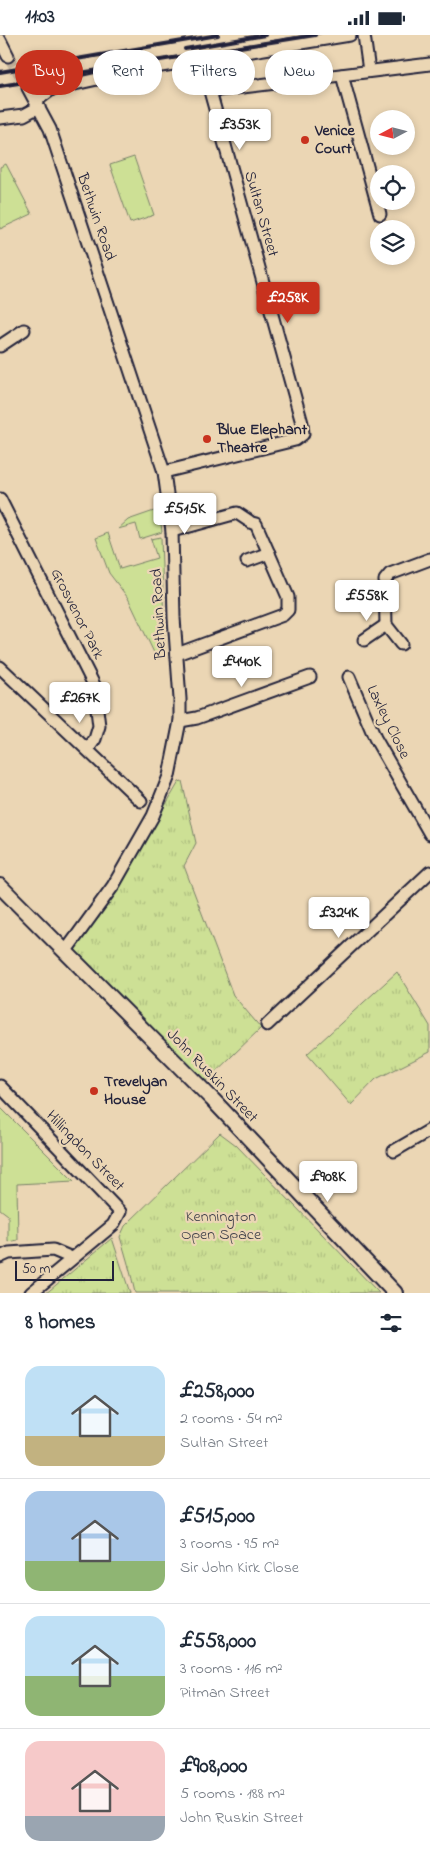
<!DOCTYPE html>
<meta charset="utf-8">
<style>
:root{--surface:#fff;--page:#f6f6f7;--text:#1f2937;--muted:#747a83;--line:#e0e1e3;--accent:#c8321e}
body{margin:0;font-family:"Indie Flower",sans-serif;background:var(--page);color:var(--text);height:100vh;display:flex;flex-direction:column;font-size:19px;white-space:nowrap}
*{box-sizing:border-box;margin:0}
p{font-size:16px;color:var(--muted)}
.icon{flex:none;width:28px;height:28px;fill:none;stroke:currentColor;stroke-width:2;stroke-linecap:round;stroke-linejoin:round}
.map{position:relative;height:1258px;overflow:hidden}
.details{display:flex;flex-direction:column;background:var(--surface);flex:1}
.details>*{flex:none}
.guide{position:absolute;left:15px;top:15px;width:400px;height:45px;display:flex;gap:10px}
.needle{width:32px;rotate:263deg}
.buttons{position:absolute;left:370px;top:75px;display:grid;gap:10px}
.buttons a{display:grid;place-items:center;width:45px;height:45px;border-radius:50%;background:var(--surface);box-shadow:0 2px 8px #0003;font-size:25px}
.scale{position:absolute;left:15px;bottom:12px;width:99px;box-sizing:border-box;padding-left:5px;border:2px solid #22223b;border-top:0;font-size:14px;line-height:18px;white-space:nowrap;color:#22223b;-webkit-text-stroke:4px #ebd6b4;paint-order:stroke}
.price{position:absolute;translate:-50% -42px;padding:0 11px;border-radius:5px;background:#fff;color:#222;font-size:16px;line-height:32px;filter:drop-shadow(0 1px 2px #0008)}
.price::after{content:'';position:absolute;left:50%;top:30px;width:15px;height:11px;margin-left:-8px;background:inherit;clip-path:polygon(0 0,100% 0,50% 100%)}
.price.active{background:var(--accent);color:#fff}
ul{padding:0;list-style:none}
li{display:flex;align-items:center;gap:15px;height:125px;padding:0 25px}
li+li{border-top:1px solid var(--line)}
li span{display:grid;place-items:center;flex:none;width:140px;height:100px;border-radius:15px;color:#555}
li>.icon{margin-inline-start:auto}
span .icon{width:60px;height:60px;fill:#fffc;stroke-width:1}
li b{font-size:21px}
h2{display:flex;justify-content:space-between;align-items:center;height:60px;padding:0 25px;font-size:21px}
.chip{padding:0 18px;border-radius:22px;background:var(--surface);box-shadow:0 2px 8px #0003;font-size:18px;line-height:45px}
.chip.active{background:var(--accent);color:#fff}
.status{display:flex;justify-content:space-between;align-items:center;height:35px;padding:0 25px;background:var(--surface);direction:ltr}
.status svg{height:14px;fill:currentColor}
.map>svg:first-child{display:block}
</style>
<div class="status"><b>11:03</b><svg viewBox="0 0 49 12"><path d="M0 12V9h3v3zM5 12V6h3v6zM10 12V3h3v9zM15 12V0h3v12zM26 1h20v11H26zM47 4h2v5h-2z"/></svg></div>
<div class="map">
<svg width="430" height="1258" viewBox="0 0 430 1258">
<defs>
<pattern id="park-tufts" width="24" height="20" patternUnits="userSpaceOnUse" patternTransform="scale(1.25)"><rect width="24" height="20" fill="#cde095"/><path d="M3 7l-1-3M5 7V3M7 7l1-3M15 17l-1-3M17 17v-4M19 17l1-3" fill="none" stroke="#b0c081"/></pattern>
</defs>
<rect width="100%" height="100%" fill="#ebd6b4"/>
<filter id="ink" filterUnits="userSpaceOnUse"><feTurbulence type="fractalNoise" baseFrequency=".02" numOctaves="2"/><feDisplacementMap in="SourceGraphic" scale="10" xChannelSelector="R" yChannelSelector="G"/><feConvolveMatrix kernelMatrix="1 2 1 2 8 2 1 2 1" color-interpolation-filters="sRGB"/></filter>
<g filter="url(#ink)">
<g fill="#cde095" stroke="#788168">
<path d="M 134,122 L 154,180 L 130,188 L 110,130 Z"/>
<path d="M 6,129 L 32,179 L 0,194 L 0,132 Z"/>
<path d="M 154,476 L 160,480 L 162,497 L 140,504 L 136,489 L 118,494 L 128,485 Z"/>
<path d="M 108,498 L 120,534 L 157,523 L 151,504 L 161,502 L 165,621 L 157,624 L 128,563 L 109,538 L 96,503 Z"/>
<path d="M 0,1072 L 74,1146 L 17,1149 L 18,1205 L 8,1207 L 8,1180 L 0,1174 Z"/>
</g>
<g fill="url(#park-tufts)" stroke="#788168">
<path d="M 182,746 L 196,808 L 184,831 L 233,960 L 261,993 L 204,1048 L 71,916 L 144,807 L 179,747 Z"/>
<path d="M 397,937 L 430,991 L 430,1017 L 376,1044 L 351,1070 L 307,1019 Z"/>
<path d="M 220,1098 L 236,1110 L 379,1258 L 135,1258 C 131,1238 126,1221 120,1202 L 125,1191 Z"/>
<path d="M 112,1203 L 130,1258 L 46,1258 L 50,1255 Z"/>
</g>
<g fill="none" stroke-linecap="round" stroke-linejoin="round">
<path stroke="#c3b29c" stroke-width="11" stroke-dasharray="11 5.5" stroke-linecap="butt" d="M 8,21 L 28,53"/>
<defs>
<g id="minor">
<path d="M 364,0 L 369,36"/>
<path d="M 0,5 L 8,21"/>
<path d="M 342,40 L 380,179"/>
<path d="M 28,53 L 50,94 L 164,437 L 172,496 L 174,583 L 180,664 L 180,686 L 169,741 L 153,781 L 113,851 L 65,917"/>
<path d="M 36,66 L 52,54 L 143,34 L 350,0"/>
<path d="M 0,83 L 24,80 L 39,72"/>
<path d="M 0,311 L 24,295"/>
<path d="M 164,437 L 295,405 L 303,399 L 302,388 L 210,56 L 430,29"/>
<path d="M 0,464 L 94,650 L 99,691 L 95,704 L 88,714"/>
<path d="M 172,496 L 237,478 L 249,486"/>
<path d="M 247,526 L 269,518"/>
<path d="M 364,605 L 386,590"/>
<path d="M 401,609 L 386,590 L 385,545 L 390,539 L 430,524"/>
<path d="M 177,619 L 283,580 L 288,575 L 288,562 L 256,489 L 252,488"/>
<path d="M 0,632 L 141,766"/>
<path d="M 349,642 L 375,703 L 430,799"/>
<path d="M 180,686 L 197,683 L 310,642"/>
<path d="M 267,990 L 430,837"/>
<path d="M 0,1051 L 120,1177 L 113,1190 L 31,1258"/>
<path d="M 394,1116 L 430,1095"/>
<path d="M 0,1222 L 9,1218 L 53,1215 L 72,1223"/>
</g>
<path id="tertiary" d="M 0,851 L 212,1064 L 395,1258"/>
</defs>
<use href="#minor" stroke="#22223b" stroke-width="15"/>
<use href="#tertiary" stroke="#22223b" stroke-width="18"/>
<use href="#minor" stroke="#ebd6b4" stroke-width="11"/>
<use href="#tertiary" stroke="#ebd6b4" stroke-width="14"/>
<g stroke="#22223b" stroke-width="4">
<path d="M 185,14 L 265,0"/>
<path d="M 0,37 L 218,0"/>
<path d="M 0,51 L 315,0"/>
</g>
</g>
</g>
<g fill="#c8321e" stroke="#ebd6b4" stroke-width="2">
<circle cx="305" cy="105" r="5"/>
<circle cx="207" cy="404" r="5"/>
<circle cx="94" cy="1056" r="5"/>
</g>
<g text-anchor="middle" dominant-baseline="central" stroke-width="4.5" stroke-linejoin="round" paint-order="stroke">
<g font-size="16" font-weight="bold" fill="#22223b" stroke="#ebd6b4" text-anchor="start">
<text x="315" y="96">Venice<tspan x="315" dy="18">Court</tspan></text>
<text x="217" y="395">Blue Elephant<tspan x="217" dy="18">Theatre</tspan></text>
<text x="104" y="1047">Trevelyan<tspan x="104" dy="18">House</tspan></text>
</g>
<g font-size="16" fill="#22223b" stroke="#ebd6b4">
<text transform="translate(261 179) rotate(74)">Sultan Street</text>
<text transform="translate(96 182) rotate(71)">Bethwin Road</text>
<text transform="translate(77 579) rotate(63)">Grosvenor Park</text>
<text transform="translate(159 579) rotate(-93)">Bethwin Road</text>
<text transform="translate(388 687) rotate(64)">Laxley Close</text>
<text transform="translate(212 1041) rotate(46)">John Ruskin Street</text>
<text transform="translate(85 1116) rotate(46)">Hillingdon Street</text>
</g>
<g font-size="16" fill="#3c3e48" stroke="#ebd6b4">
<text x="221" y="1182">Kennington<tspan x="221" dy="18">Open Space</tspan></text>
</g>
</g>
</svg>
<div class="buttons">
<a><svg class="needle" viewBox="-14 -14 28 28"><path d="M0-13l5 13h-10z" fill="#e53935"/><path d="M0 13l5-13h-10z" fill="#747a83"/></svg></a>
<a><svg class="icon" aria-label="locate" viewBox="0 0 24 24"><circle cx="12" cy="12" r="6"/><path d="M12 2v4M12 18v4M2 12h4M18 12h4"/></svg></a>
<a><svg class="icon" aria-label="layers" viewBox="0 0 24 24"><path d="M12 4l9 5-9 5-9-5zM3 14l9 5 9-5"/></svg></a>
</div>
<div class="scale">50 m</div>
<b class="price" style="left:240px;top:116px">£353K</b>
<b class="price active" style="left:288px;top:289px">£258K</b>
<b class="price" style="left:185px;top:500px">£515K</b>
<b class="price" style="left:367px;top:587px">£558K</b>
<b class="price" style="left:242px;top:653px">£440K</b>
<b class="price" style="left:80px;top:689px">£267K</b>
<b class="price" style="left:339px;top:904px">£324K</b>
<b class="price" style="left:328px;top:1168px">£908K</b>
<div class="guide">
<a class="chip active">Buy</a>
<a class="chip">Rent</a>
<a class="chip">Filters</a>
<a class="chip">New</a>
</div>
</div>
<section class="details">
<h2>8 homes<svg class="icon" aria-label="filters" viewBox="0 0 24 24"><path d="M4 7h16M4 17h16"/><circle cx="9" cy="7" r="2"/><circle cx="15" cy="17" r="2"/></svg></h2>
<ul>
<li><span style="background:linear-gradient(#bfe0f5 70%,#c2b280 0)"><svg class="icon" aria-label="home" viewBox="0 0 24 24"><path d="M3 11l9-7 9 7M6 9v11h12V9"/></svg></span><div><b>£258,000</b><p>2 rooms · 54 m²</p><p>Sultan Street</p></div></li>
<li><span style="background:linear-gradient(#a9c7e8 70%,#8fb573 0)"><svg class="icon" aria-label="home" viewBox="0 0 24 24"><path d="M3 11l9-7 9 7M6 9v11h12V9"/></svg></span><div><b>£515,000</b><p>3 rooms · 95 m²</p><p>Sir John Kirk Close</p></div></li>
<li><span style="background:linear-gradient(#bfe0f5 60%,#8fb573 0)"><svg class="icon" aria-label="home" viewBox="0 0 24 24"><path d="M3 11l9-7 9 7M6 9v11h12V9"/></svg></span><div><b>£558,000</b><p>3 rooms · 116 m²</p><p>Pitman Street</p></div></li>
<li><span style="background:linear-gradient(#f6c9c9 75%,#9aa5b1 0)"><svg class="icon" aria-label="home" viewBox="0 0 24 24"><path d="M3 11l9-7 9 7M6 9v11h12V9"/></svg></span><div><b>£908,000</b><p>5 rooms · 188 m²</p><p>John Ruskin Street</p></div></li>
</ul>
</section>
